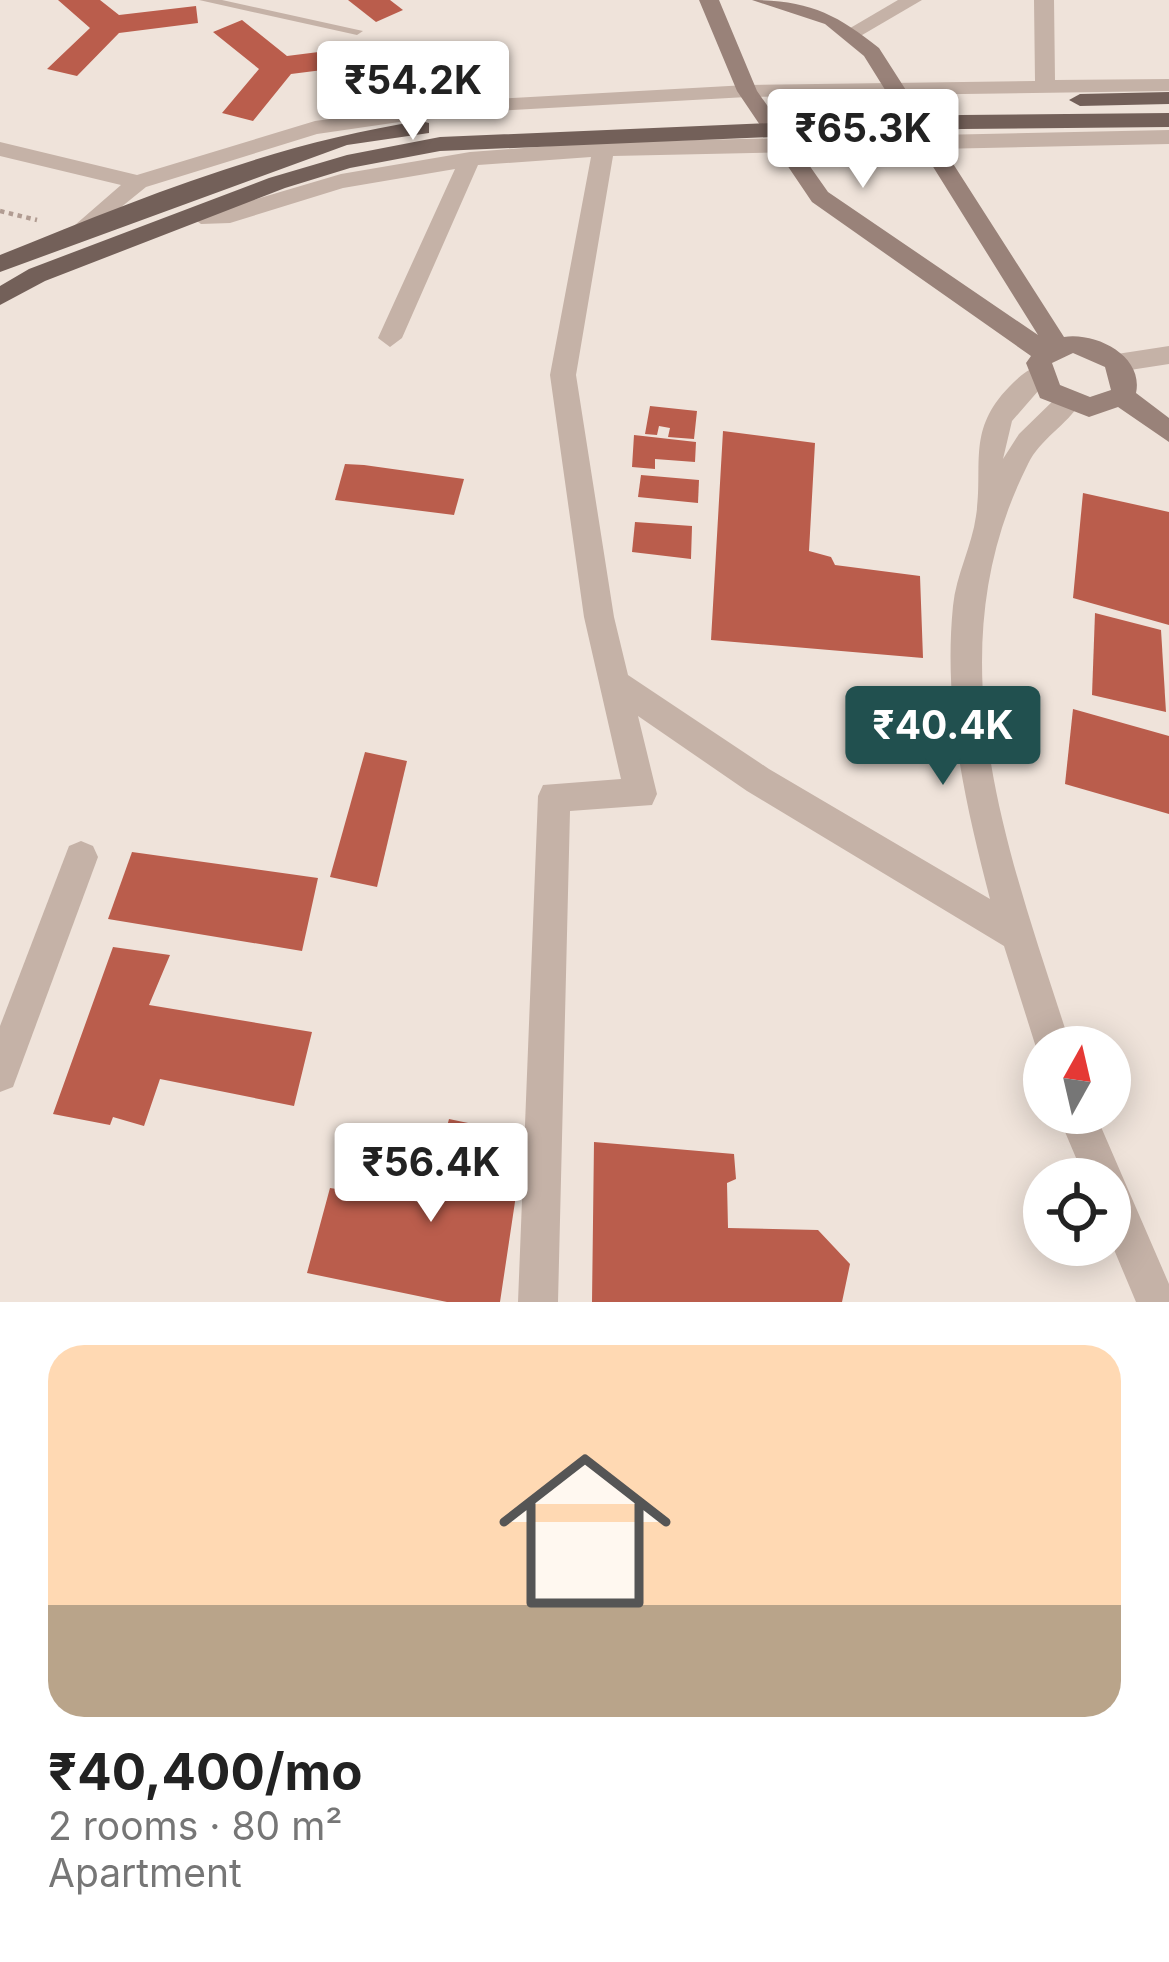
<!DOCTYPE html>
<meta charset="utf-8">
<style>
:root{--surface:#fff;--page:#f2f2f2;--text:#222;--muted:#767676;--line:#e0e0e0;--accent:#21504f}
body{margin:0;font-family:Inter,sans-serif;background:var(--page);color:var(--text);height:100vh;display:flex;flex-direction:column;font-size:45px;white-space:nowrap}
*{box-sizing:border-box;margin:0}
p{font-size:39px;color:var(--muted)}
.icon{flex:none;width:66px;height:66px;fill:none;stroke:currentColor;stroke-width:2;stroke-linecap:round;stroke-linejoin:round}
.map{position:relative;height:1302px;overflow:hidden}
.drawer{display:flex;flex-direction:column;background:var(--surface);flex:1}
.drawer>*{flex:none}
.needle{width:78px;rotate:8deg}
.buttons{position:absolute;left:1023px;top:1026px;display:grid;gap:24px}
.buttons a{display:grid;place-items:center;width:108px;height:108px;border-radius:50%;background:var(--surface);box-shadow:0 6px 30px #0003;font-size:60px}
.price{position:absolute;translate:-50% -102px;padding:0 27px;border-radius:12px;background:#fff;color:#222;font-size:39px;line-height:78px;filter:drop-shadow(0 3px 6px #0008)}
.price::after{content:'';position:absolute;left:50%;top:72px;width:36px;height:27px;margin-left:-18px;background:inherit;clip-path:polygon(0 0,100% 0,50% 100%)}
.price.current{background:var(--accent);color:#fff}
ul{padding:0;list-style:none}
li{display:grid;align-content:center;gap:24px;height:636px;padding:0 48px}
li+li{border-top:3px solid var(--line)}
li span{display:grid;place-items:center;height:372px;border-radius:36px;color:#555}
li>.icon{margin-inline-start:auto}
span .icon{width:216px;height:216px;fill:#fffc;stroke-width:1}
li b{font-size:51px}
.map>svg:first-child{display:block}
</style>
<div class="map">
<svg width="1169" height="1302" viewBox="0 0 1169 1302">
<rect width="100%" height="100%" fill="#efe3da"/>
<g fill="#ba5d4c">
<path d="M 58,0 L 100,0 L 119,15 L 196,6 L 198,23 L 119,33 L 77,76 L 47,69 L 90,28 Z"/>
<path d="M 348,0 L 390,0 L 403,10 L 376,22 Z"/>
<path d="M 242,20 L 287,56 L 366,46 L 370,64 L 291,74 L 253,121 L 222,113 L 259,69 L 213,32 Z"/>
<path d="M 650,406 L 697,411 L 694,439 L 668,437 L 670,428 L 659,426 L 657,435 L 645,434 Z"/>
<path d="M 723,431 L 815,443 L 809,551 L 831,557 L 835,565 L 920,576 L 923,658 L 711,640 Z"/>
<path d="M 634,435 L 696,442 L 695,462 L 655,459 L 655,469 L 632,467 Z"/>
<path d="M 345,464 L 364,465 L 464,479 L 454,515 L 335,500 Z"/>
<path d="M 641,475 L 699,480 L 698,503 L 638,497 Z"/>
<path d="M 1083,493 L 1169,512 L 1169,625 L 1073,598 Z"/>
<path d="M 635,522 L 692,526 L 691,559 L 632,552 Z"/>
<path d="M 1095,613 L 1161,630 L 1166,712 L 1092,695 Z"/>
<path d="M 1073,709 L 1169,736 L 1169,814 L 1065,784 Z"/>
<path d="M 365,752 L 407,761 L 377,887 L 330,877 Z"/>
<path d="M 132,852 L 318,878 L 302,951 L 108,919 Z"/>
<path d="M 113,947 L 170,955 L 149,1005 L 312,1032 L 294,1106 L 160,1079 L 144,1126 L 113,1117 L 110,1125 L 53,1114 Z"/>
<path d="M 449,1119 L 525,1135 L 500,1302 L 447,1302 L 307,1273 L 330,1188 L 427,1203 Z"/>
<path d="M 594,1142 L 734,1154 L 736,1179 L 727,1183 L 728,1228 L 818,1230 L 850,1264 L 842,1302 L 592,1302 Z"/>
</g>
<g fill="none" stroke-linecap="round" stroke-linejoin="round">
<path stroke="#b19c92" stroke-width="4.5" stroke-dasharray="4.5 4.5" stroke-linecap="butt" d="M 0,211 L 37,220"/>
<path fill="#c5b2a7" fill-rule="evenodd" d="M 199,0 L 222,0 L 363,31 L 357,35 Z"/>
<g fill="#c5b2a7" fill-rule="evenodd">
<path d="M 898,0 L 922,0 L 857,38 L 840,34 Z"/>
<path d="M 1034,0 L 1054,0 L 1055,80 L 1169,79 L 1169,91 L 747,97 L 461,113 L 317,134 L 146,187 L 83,238 L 71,230 L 75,225 L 121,185 L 0,156 L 0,142 L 137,175 L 315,121 L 461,101 L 747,85 L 1035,81 Z"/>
<path d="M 1169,130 L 1169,144 L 613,156 L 576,375 L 614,617 L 628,675 L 769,769 L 990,899 C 965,802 943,707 953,606 C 956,575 972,546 976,516 C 984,466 966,431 1009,387 C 1018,378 1027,369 1039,366 L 1052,375 L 1012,421 L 1003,459 L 1019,434 L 1059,395 L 1077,395 L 1081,402 C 1067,425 1040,439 1028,464 C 930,658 1010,856 1071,1047 L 1044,1047 L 1044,1062 L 1040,1060 L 1004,946 L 747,791 L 638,716 L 657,794 L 652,805 L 570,811 L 558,1302 L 518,1302 L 538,796 L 543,785 L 621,779 L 584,617 L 550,375 L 591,157 L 478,165 L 402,338 L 390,347 L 378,338 L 455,169 L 343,188 L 230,223 L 201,224 L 190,216 L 193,211 L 229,207 L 341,174 L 470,152 L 603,142 Z"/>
<path d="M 1169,346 L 1169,364 L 1117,372 L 1104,363 L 1117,354 Z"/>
<path d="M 81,841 L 93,846 L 98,857 L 13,1087 L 0,1092 L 0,1026 L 69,846 Z"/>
<path d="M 1057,1113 L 1095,1113 L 1169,1284 L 1169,1302 L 1136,1302 L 1110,1240 L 1110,1179 L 1085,1179 Z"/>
</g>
<path fill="#998279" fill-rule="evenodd" d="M 699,0 L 719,0 L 757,91 L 828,192 L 1038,335 L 864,56 L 825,24 L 752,0 C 808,0 837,14 879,48 L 1064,337 C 1096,332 1144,356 1136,393 L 1169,418 L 1169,442 L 1118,407 L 1089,417 L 1040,398 L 1026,363 L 1031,356 L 812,202 L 737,91 ZM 1073,353 L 1105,367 L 1111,390 L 1090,397 L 1060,385 L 1052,363 Z"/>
<g fill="#736059" fill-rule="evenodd">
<path d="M 1169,92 L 1169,104 L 1080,106 L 1069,100 L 1080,94 Z"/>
<path d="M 1169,113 L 1169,127 L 961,129 L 440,151 L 350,168 L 285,188 L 45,281 L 0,305 L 0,286 L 29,269 L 269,178 L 347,155 L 440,137 L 961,115 Z"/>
<path d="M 421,121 L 429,123 L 429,133 L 347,145 L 0,272 L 0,255 C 135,200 277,142 421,121 Z"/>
</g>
</g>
</svg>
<div class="buttons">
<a><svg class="needle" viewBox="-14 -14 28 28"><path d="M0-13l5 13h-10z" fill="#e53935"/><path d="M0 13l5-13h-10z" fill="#767676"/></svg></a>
<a><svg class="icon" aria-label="locate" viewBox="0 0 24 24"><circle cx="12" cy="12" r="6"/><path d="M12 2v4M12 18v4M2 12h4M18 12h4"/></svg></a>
</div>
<b class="price" style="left:413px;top:143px">₹54.2K</b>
<b class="price" style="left:863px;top:191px">₹65.3K</b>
<b class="price current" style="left:943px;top:788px">₹40.4K</b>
<b class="price" style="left:431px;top:1225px">₹56.4K</b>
</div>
<section class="drawer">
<ul>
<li><span style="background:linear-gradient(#ffd9b3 70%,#b9a48a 0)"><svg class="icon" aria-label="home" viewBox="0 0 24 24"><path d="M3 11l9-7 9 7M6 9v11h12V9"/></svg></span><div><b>₹40,400/mo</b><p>2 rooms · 80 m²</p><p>Apartment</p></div></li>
</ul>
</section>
